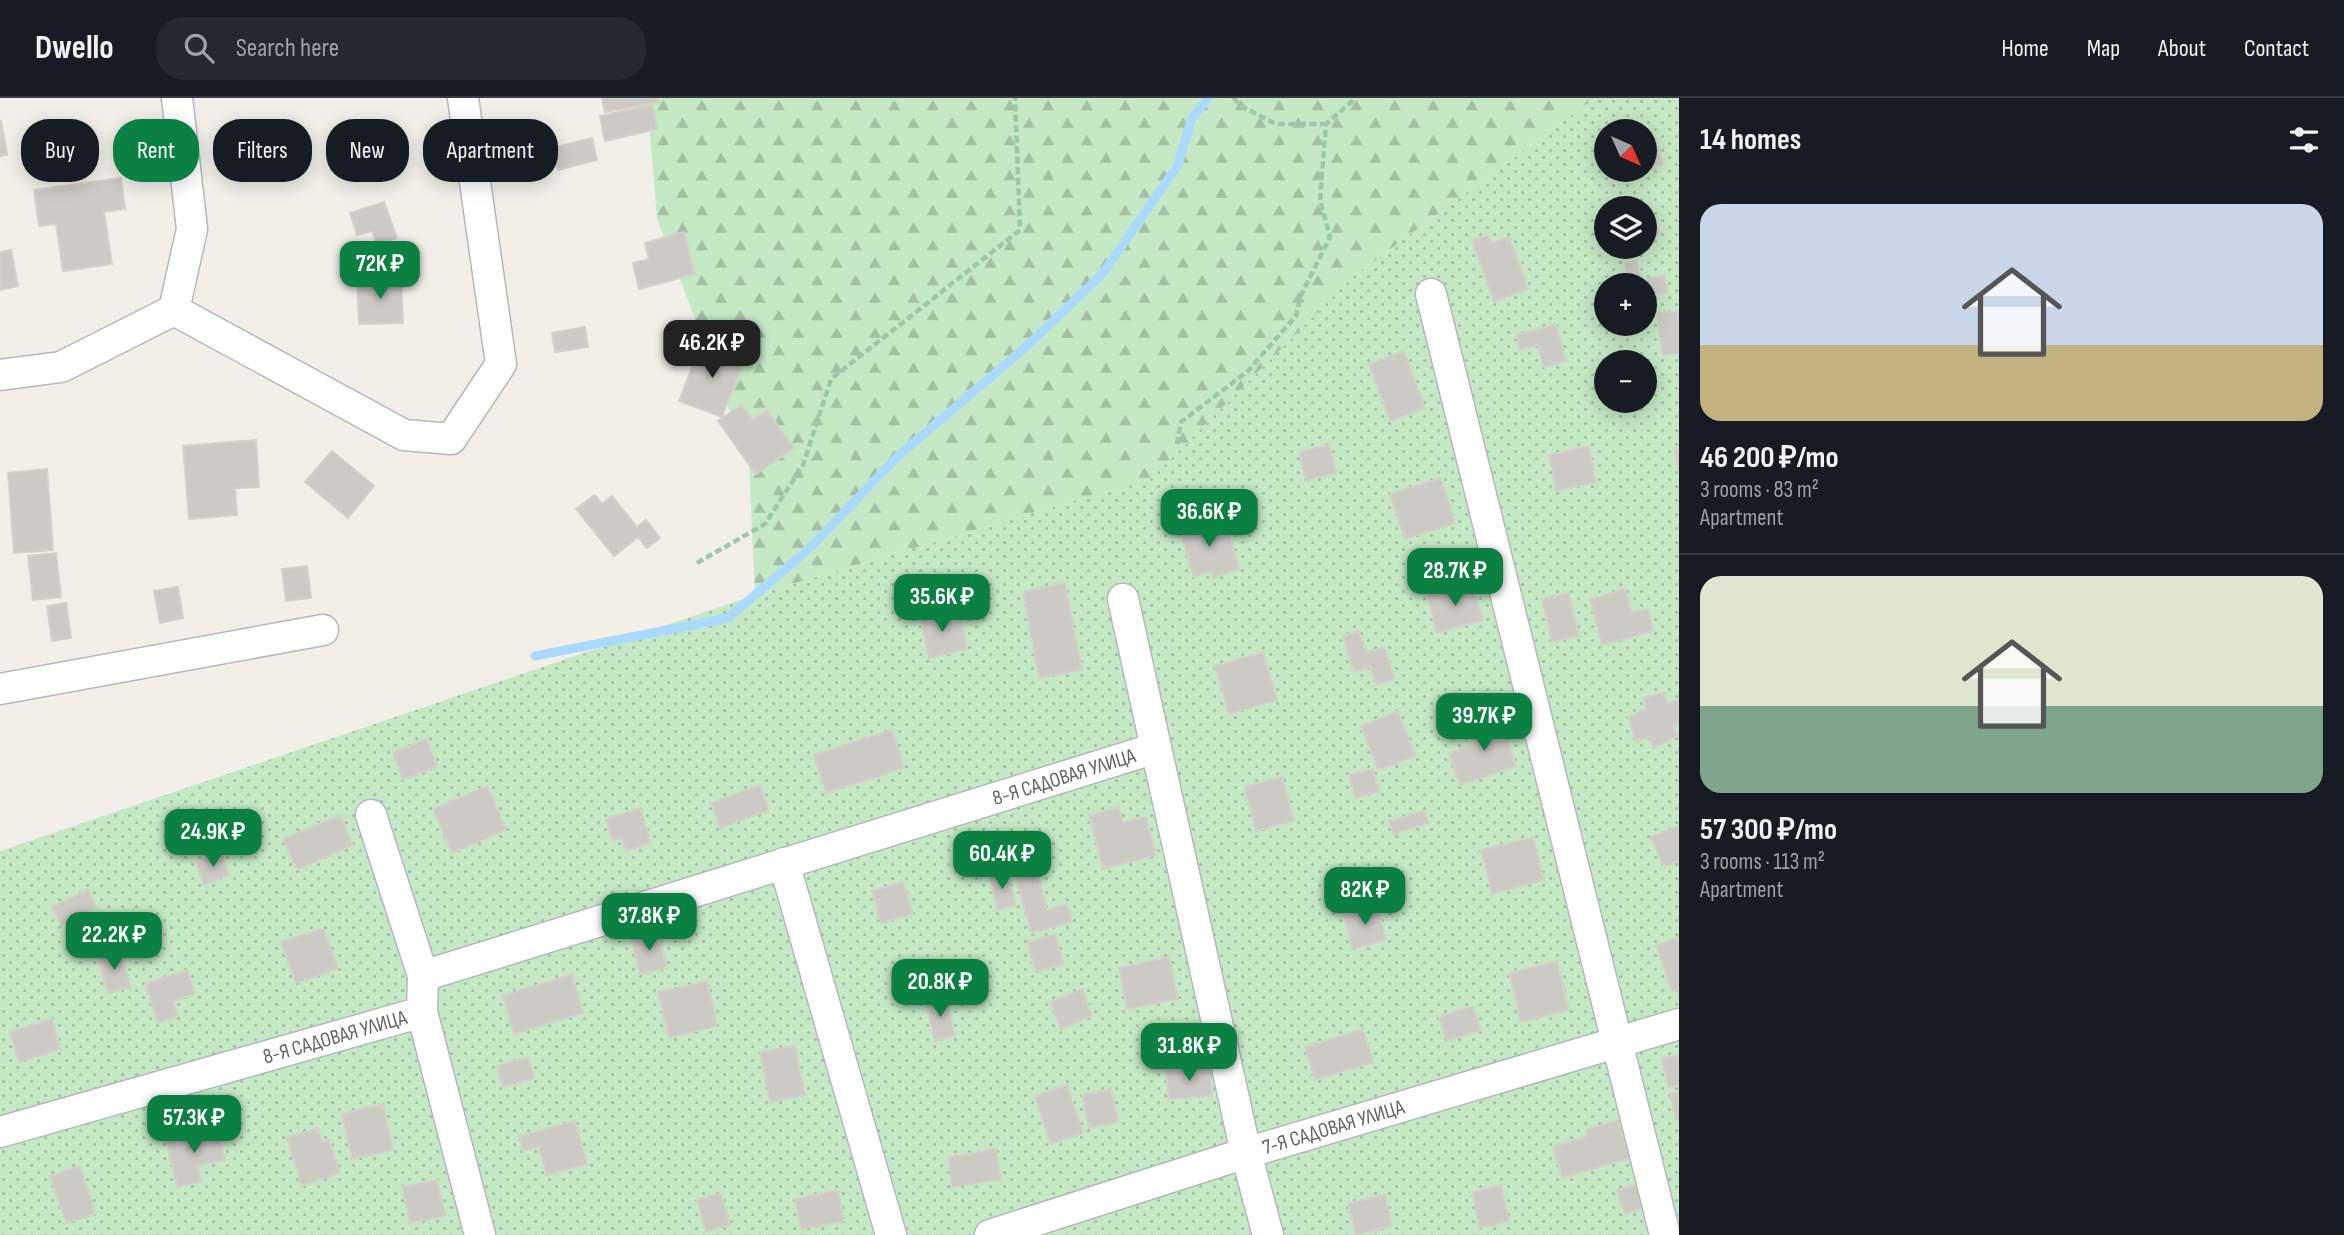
<!DOCTYPE html>
<meta charset="utf-8">
<style>
:root{--surface:#171b24;--page:#242831;--text:#f1f3f6;--muted:#9ea1a6;--line:#363941;--accent:#0b8043}
body{margin:0;font-family:"Sofia Sans Condensed",sans-serif;background:var(--page);color:var(--text);height:100vh;display:flex;flex-direction:column;font-size:26px;white-space:nowrap}
*{box-sizing:border-box;margin:0}
p{font-size:23px;color:var(--muted)}
.icon{flex:none;width:38px;height:38px;fill:none;stroke:currentColor;stroke-width:2;stroke-linecap:round;stroke-linejoin:round}
.map{position:relative;flex:1;overflow:hidden}
.side{display:flex;flex-direction:column;background:var(--surface);width:665px}
.side>*{flex:none}
.hud{position:absolute;left:21px;top:21px;width:665px;height:63px;display:flex;gap:14px}
.needle{width:46px;rotate:135deg}
.tools{position:absolute;left:1594px;top:21px;display:grid;gap:14px}
.tools a{display:grid;place-items:center;width:63px;height:63px;border-radius:50%;background:var(--surface);box-shadow:0 4px 18px #0003;font-size:35px}
.price{position:absolute;translate:-50% -60px;padding:0 16px;border-radius:14px;background:var(--accent);color:#fff;font-size:23px;line-height:46px;filter:drop-shadow(0 2px 4px #0008)}
.price::after{content:'';position:absolute;left:50%;top:42px;width:21px;height:16px;margin-left:-10px;background:inherit;clip-path:polygon(0 0,100% 0,50% 100%)}
.price.active{background:#222;color:#fff}
ul{padding:0;list-style:none}
li{display:grid;align-content:center;gap:14px;height:371px;padding:0 21px}
li+li{border-top:2px solid var(--line)}
li span{display:grid;place-items:center;height:217px;border-radius:21px;color:#555}
li>.icon{margin-inline-start:auto}
span .icon{width:126px;height:126px;fill:#fffc;stroke-width:1}
li b{font-size:30px}
h2{display:flex;justify-content:space-between;align-items:center;height:84px;padding:0 21px;font-size:30px}
.pill{padding:0 24px;border-radius:28px;background:var(--surface);box-shadow:0 4px 18px #0003;font-size:24px;line-height:63px}
.pill.active{background:var(--accent);color:#fff}
header{display:flex;align-items:center;gap:42px;box-sizing:border-box;height:98px;padding:0 35px;background:var(--surface);border-bottom:2px solid var(--line)}
header strong{font-size:33px}
nav{display:flex;gap:38px;margin-inline-start:auto;font-size:24px}
.search{width:490px;height:63px;background:var(--page);display:flex;align-items:center;gap:18px;box-sizing:border-box;padding:0 24px;border-radius:28px;color:var(--muted);font-size:26px}
main{display:flex;flex:1;min-height:0}
.map>svg:first-child{display:block}
</style>
<header>
<strong>Dwello</strong>
<div class="search"><svg class="icon" aria-label="search" viewBox="0 0 24 24"><circle cx="10" cy="10" r="6"/><path d="M15 15l6 6"/></svg>Search here</div>
<nav><a>Home</a><a>Map</a><a>About</a><a>Contact</a></nav>
</header>
<main>
<div class="map">
<svg width="1679" height="1137" viewBox="0 0 1679 1137">
<defs>
<pattern id="forest-firs" width="22" height="20" patternUnits="userSpaceOnUse" patternTransform="scale(1.75)"><rect width="22" height="20" fill="#c5e8c5"/><path d="M5 1l3.5 6h-7zM16 11l3.5 6h-7z" fill="#a3c0a4"/></pattern>
<pattern id="garden-dots" width="8" height="8" patternUnits="userSpaceOnUse" patternTransform="scale(1.75)"><rect width="8" height="8" fill="#c5e8c5"/><path d="M2 2h.1M6 6h.1" fill="none" stroke="#a3c0a4" stroke-width="1.8" stroke-linecap="round"/></pattern>
</defs>
<rect width="100%" height="100%" fill="#f1efe8"/>
<path fill="url(#forest-firs)" d="M 647,0 L 1595,0 L 1354,178 L 1152,380 L 755,497 L 749,364 L 657,120 Z"/>
<path fill="url(#garden-dots)" fill-rule="evenodd" d="M 1595,0 L 1679,0 L 1679,1137 L 0,1137 L 0,753 L 755,497 L 1152,380 L 1354,178 ZM 1606,33 L 1645,33 L 1645,72 L 1606,72 ZM 1606,110 L 1645,110 L 1645,149 L 1606,149 ZM 1606,187 L 1645,187 L 1645,226 L 1606,226 ZM 1606,264 L 1645,264 L 1645,303 L 1606,303 Z"/>
<g fill="none" stroke-linecap="round" stroke-linejoin="round">
<path stroke="#aadaff" stroke-width="9" d="M 535,558 L 728,520 L 810,450 L 897,359 L 1027,248 L 1103,175 L 1178,67 L 1191,22 L 1208,0"/>
</g>
<g fill="#cccac5" stroke="#d6d1c6" stroke-width="2">
<path d="M 602,0 L 658,0 L 659,4 L 605,14 Z"/>
<path d="M 652,7 L 657,31 L 605,43 L 600,18 Z"/>
<path d="M 1,23 L 7,57 L 0,58 L 0,24 Z"/>
<path d="M 1652,33 L 1664,67 L 1626,80 L 1624,72 L 1645,72 L 1645,35 Z"/>
<path d="M 592,40 L 597,62 L 558,72 L 552,50 Z"/>
<path d="M 121,80 L 125,111 L 104,114 L 112,166 L 63,173 L 56,126 L 39,128 L 34,92 Z"/>
<path d="M 384,104 L 397,140 L 377,147 L 372,133 L 357,137 L 350,115 Z"/>
<path d="M 1650,107 L 1659,137 L 1645,141 L 1645,110 L 1637,110 Z"/>
<path d="M 684,134 L 695,176 L 639,191 L 633,165 L 649,161 L 645,145 Z"/>
<path d="M 1488,136 L 1491,145 L 1509,139 L 1528,191 L 1494,204 L 1472,142 Z"/>
<path d="M 11,152 L 18,188 L 0,192 L 0,154 Z"/>
<path d="M 1637,163 L 1642,182 L 1664,177 L 1668,194 L 1645,199 L 1645,187 L 1629,187 L 1624,165 Z"/>
<path d="M 401,180 L 403,225 L 359,226 L 357,182 Z"/>
<path d="M 1678,213 L 1679,255 L 1662,257 L 1657,215 Z"/>
<path d="M 1556,226 L 1566,263 L 1544,269 L 1538,247 L 1520,252 L 1516,237 Z"/>
<path d="M 585,229 L 588,249 L 555,254 L 552,235 Z"/>
<path d="M 701,246 L 744,262 L 722,319 L 679,303 Z"/>
<path d="M 1404,253 L 1425,310 L 1390,323 L 1369,266 Z"/>
<path d="M 742,307 L 752,322 L 767,312 L 794,350 L 756,376 L 718,323 Z"/>
<path d="M 256,342 L 259,389 L 235,390 L 237,417 L 189,421 L 183,348 Z"/>
<path d="M 1329,347 L 1336,375 L 1306,383 L 1299,354 Z"/>
<path d="M 1589,348 L 1596,384 L 1557,393 L 1549,357 Z"/>
<path d="M 1679,352 L 1679,374 L 1674,353 Z"/>
<path d="M 332,353 L 374,388 L 348,420 L 305,384 Z"/>
<path d="M 47,371 L 53,452 L 14,455 L 8,375 Z"/>
<path d="M 1441,380 L 1455,425 L 1405,441 L 1390,396 Z"/>
<path d="M 595,397 L 602,406 L 612,398 L 637,429 L 646,422 L 660,440 L 647,450 L 638,439 L 614,458 L 576,411 Z"/>
<path d="M 1218,420 L 1223,435 L 1228,434 L 1240,471 L 1213,480 L 1212,473 L 1194,479 L 1179,432 Z"/>
<path d="M 56,455 L 61,499 L 33,502 L 28,458 Z"/>
<path d="M 307,468 L 311,500 L 286,503 L 282,471 Z"/>
<path d="M 1065,485 L 1082,572 L 1039,580 L 1023,494 Z"/>
<path d="M 1472,485 L 1483,522 L 1437,535 L 1427,498 Z"/>
<path d="M 178,489 L 183,520 L 160,525 L 154,493 Z"/>
<path d="M 1625,491 L 1632,515 L 1648,511 L 1653,533 L 1602,547 L 1590,501 Z"/>
<path d="M 1569,495 L 1579,538 L 1552,544 L 1542,501 Z"/>
<path d="M 66,505 L 71,540 L 52,543 L 47,508 Z"/>
<path d="M 943,510 L 946,525 L 961,522 L 967,551 L 929,560 L 919,516 Z"/>
<path d="M 1359,533 L 1366,555 L 1385,549 L 1395,581 L 1376,587 L 1370,569 L 1354,574 L 1343,538 Z"/>
<path d="M 1263,554 L 1277,602 L 1229,616 L 1215,568 Z"/>
<path d="M 1664,594 L 1667,605 L 1679,602 L 1679,626 L 1674,628 L 1678,638 L 1653,650 L 1649,639 L 1636,643 L 1628,619 L 1646,611 L 1644,600 Z"/>
<path d="M 1398,613 L 1415,658 L 1378,672 L 1361,628 Z"/>
<path d="M 1499,617 L 1516,668 L 1460,687 L 1449,655 L 1478,645 L 1472,626 Z"/>
<path d="M 892,632 L 904,670 L 826,695 L 814,657 Z"/>
<path d="M 427,641 L 437,669 L 403,682 L 393,654 Z"/>
<path d="M 1373,671 L 1379,694 L 1355,700 L 1349,677 Z"/>
<path d="M 1282,679 L 1294,722 L 1256,733 L 1244,689 Z"/>
<path d="M 760,687 L 769,712 L 720,730 L 711,705 Z"/>
<path d="M 487,688 L 506,732 L 452,755 L 433,711 Z"/>
<path d="M 1119,709 L 1123,725 L 1146,719 L 1156,757 L 1103,771 L 1089,717 Z"/>
<path d="M 640,710 L 651,745 L 626,753 L 622,740 L 613,743 L 606,721 Z"/>
<path d="M 1424,713 L 1428,725 L 1393,736 L 1389,723 Z"/>
<path d="M 340,717 L 353,747 L 297,772 L 283,741 Z"/>
<path d="M 1679,728 L 1679,763 L 1664,769 L 1651,739 Z"/>
<path d="M 1533,739 L 1544,782 L 1492,796 L 1481,752 Z"/>
<path d="M 222,755 L 230,777 L 204,787 L 196,764 Z"/>
<path d="M 1007,774 L 1016,807 L 998,812 L 989,779 Z"/>
<path d="M 1037,774 L 1047,812 L 1067,806 L 1072,824 L 1031,835 L 1016,780 Z"/>
<path d="M 903,784 L 913,816 L 881,825 L 872,793 Z"/>
<path d="M 88,791 L 97,810 L 61,828 L 52,809 Z"/>
<path d="M 1377,807 L 1386,842 L 1353,851 L 1343,816 Z"/>
<path d="M 323,830 L 338,871 L 296,885 L 281,844 Z"/>
<path d="M 658,834 L 667,869 L 640,876 L 631,841 Z"/>
<path d="M 1055,836 L 1063,866 L 1036,874 L 1027,844 Z"/>
<path d="M 1679,839 L 1679,891 L 1672,893 L 1656,847 Z"/>
<path d="M 120,852 L 131,889 L 108,895 L 97,858 Z"/>
<path d="M 1169,859 L 1178,901 L 1127,911 L 1119,870 Z"/>
<path d="M 1557,863 L 1569,912 L 1521,924 L 1509,875 Z"/>
<path d="M 187,872 L 195,896 L 173,903 L 178,918 L 158,925 L 145,886 Z"/>
<path d="M 572,876 L 583,915 L 514,936 L 503,898 Z"/>
<path d="M 707,883 L 717,928 L 669,940 L 658,894 Z"/>
<path d="M 1082,891 L 1092,918 L 1061,931 L 1050,904 Z"/>
<path d="M 946,899 L 955,938 L 935,943 L 925,904 Z"/>
<path d="M 1473,908 L 1481,932 L 1447,943 L 1439,919 Z"/>
<path d="M 52,921 L 60,951 L 19,964 L 10,934 Z"/>
<path d="M 1363,931 L 1373,964 L 1315,982 L 1305,949 Z"/>
<path d="M 795,948 L 805,997 L 770,1004 L 760,954 Z"/>
<path d="M 1677,957 L 1679,965 L 1679,987 L 1669,990 L 1661,961 Z"/>
<path d="M 528,959 L 534,980 L 503,989 L 497,968 Z"/>
<path d="M 1210,969 L 1212,998 L 1168,1001 L 1166,972 Z"/>
<path d="M 1067,987 L 1083,1035 L 1050,1046 L 1035,998 Z"/>
<path d="M 1111,991 L 1118,1024 L 1089,1030 L 1082,997 Z"/>
<path d="M 1679,993 L 1679,1021 L 1676,1022 L 1670,995 Z"/>
<path d="M 383,1006 L 393,1052 L 352,1061 L 342,1016 Z"/>
<path d="M 1618,1022 L 1630,1060 L 1562,1080 L 1553,1049 L 1588,1038 L 1586,1032 Z"/>
<path d="M 575,1023 L 587,1066 L 546,1077 L 539,1048 L 523,1053 L 519,1038 Z"/>
<path d="M 218,1030 L 225,1062 L 198,1068 L 201,1084 L 177,1089 L 166,1042 Z"/>
<path d="M 318,1030 L 322,1044 L 329,1042 L 340,1075 L 302,1088 L 287,1040 Z"/>
<path d="M 996,1051 L 1001,1081 L 952,1089 L 948,1059 Z"/>
<path d="M 80,1068 L 96,1116 L 66,1125 L 50,1078 Z"/>
<path d="M 437,1082 L 445,1118 L 410,1125 L 402,1089 Z"/>
<path d="M 1647,1083 L 1654,1107 L 1625,1116 L 1617,1092 Z"/>
<path d="M 1501,1087 L 1509,1123 L 1480,1130 L 1472,1094 Z"/>
<path d="M 838,1092 L 844,1123 L 801,1131 L 795,1101 Z"/>
<path d="M 721,1095 L 730,1127 L 706,1134 L 697,1102 Z"/>
<path d="M 1385,1097 L 1392,1128 L 1356,1137 L 1348,1105 Z"/>
</g>
<g fill="none" stroke-linecap="round" stroke-linejoin="round">
<defs>
<g id="minor">
<path d="M 1431,196 L 1665,1137"/>
<path d="M 174,212 L 192,131 L 177,0"/>
<path d="M 0,277 L 61,269 L 174,212 L 404,337 L 451,341 L 501,266 L 463,0"/>
<path d="M 1123,501 L 1246,1055 L 1268,1137"/>
<path d="M 0,591 L 323,532"/>
<path d="M 371,717 L 423,878"/>
<path d="M 784,765 L 891,1137"/>
<path d="M 422,914 L 480,1137"/>
<path id="s1" d="M 0,1034 L 422,914 L 423,878 L 1156,650"/>
<path id="s2" d="M 990,1137 L 1246,1055 L 1679,926"/>
</g>
</defs>
<use href="#minor" stroke="#b5b8bc" stroke-width="33"/>
<g stroke="#9cc7a9" stroke-width="4.5" stroke-dasharray="7 3.5" stroke-linecap="butt">
<path d="M 1233,0 L 1243,9 L 1276,26 L 1326,26"/>
<path d="M 1177,346 L 1181,324 L 1248,273 L 1296,218 L 1301,197 L 1330,139 L 1320,102 L 1326,26 L 1356,0"/>
<path d="M 697,465 L 765,426 L 803,367 L 831,281 L 1020,132 L 1015,0"/>
</g>
<use href="#minor" stroke="#fff" stroke-width="30"/>
</g>
<g text-anchor="middle" dominant-baseline="central" stroke-width="7" stroke-linejoin="round" paint-order="stroke">
<g font-size="21" fill="#5f6368" stroke="#fff">
<text stroke="none"><textPath href="#s1" startOffset="1146">8-Я САДОВАЯ УЛИЦА</textPath></text>
<text stroke="none"><textPath href="#s1" startOffset="348">8-Я САДОВАЯ УЛИЦА</textPath></text>
<text stroke="none"><textPath href="#s2" startOffset="360">7-Я САДОВАЯ УЛИЦА</textPath></text>
</g>
</g>
</svg>
<div class="tools">
<a><svg class="needle" viewBox="-14 -14 28 28"><path d="M0-13l5 13h-10z" fill="#e53935"/><path d="M0 13l5-13h-10z" fill="#9ea1a6"/></svg></a>
<a><svg class="icon" aria-label="layers" viewBox="0 0 24 24"><path d="M12 4l9 5-9 5-9-5zM3 14l9 5 9-5"/></svg></a>
<a>+</a>
<a>−</a>
</div>
<b class="price" style="left:380px;top:203px">72K ₽</b>
<b class="price active" style="left:712px;top:282px">46.2K ₽</b>
<b class="price" style="left:1209px;top:451px">36.6K ₽</b>
<b class="price" style="left:1455px;top:510px">28.7K ₽</b>
<b class="price" style="left:942px;top:536px">35.6K ₽</b>
<b class="price" style="left:1484px;top:655px">39.7K ₽</b>
<b class="price" style="left:213px;top:771px">24.9K ₽</b>
<b class="price" style="left:1002px;top:793px">60.4K ₽</b>
<b class="price" style="left:1365px;top:829px">82K ₽</b>
<b class="price" style="left:649px;top:855px">37.8K ₽</b>
<b class="price" style="left:114px;top:874px">22.2K ₽</b>
<b class="price" style="left:940px;top:921px">20.8K ₽</b>
<b class="price" style="left:1189px;top:985px">31.8K ₽</b>
<b class="price" style="left:194px;top:1057px">57.3K ₽</b>
<div class="hud">
<a class="pill">Buy</a>
<a class="pill active">Rent</a>
<a class="pill">Filters</a>
<a class="pill">New</a>
<a class="pill">Apartment</a>
</div>
</div>
<section class="side">
<h2>14 homes<svg class="icon" aria-label="filters" viewBox="0 0 24 24"><path d="M4 7h16M4 17h16"/><circle cx="9" cy="7" r="2"/><circle cx="15" cy="17" r="2"/></svg></h2>
<ul>
<li><span style="background:linear-gradient(#c9d6e8 65%,#c2b280 0)"><svg class="icon" aria-label="home" viewBox="0 0 24 24"><path d="M3 11l9-7 9 7M6 9v11h12V9"/></svg></span><div><b>46 200 ₽/mo</b><p>3 rooms · 83 m²</p><p>Apartment</p></div></li>
<li><span style="background:linear-gradient(#dfe7d0 60%,#7fa58c 0)"><svg class="icon" aria-label="home" viewBox="0 0 24 24"><path d="M3 11l9-7 9 7M6 9v11h12V9"/></svg></span><div><b>57 300 ₽/mo</b><p>3 rooms · 113 m²</p><p>Apartment</p></div></li>
</ul>
</section>
</main>
